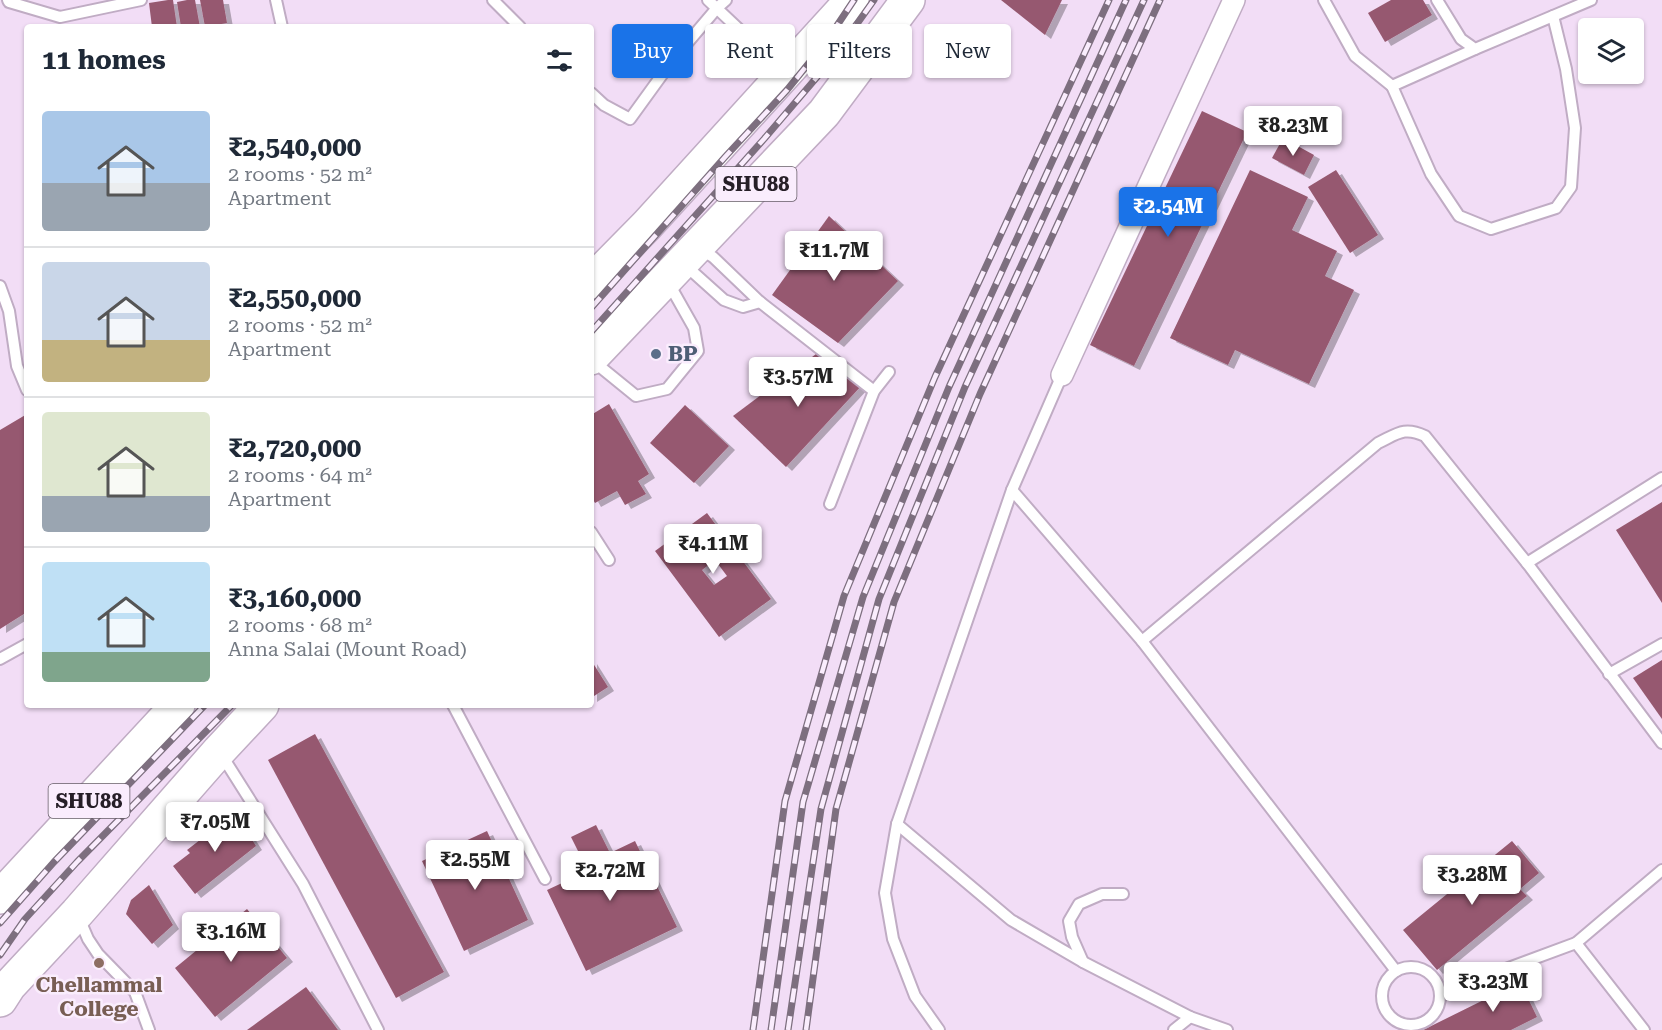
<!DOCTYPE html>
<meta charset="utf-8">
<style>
:root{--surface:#fff;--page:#f2f2f3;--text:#1f2937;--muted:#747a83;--line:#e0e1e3;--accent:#1a73e8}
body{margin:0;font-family:"Roboto Serif",serif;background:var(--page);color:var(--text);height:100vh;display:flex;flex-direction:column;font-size:22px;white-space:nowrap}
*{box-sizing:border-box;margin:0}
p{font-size:20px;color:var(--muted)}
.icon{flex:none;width:33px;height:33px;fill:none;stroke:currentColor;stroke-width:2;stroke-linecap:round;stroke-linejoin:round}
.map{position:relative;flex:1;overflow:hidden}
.details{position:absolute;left:24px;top:24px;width:570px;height:684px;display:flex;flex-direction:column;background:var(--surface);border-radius:6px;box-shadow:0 2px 4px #0004}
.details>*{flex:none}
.banner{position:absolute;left:612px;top:24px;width:570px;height:54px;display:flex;gap:12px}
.tools{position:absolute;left:1578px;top:18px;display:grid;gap:12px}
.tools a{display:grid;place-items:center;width:66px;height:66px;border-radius:6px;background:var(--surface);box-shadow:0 2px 4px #0004;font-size:30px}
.price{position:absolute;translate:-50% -51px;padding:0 14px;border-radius:6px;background:#fff;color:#222;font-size:20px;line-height:39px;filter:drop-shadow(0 2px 3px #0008)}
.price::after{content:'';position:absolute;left:50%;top:36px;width:18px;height:14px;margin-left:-9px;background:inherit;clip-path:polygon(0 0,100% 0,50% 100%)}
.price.active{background:var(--accent);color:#fff}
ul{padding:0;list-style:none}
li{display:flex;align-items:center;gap:18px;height:150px;padding:0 18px}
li+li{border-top:2px solid var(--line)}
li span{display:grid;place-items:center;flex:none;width:168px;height:120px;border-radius:6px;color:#555}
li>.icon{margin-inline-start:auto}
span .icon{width:72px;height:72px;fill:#fffc;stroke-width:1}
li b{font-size:26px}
h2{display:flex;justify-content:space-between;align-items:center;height:72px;padding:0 18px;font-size:26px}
.pill{padding:0 21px;border-radius:6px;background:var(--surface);box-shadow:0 2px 4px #0004;font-size:21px;line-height:54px}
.pill.active{background:var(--accent);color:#fff}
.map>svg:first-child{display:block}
</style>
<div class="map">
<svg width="1662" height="1030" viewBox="0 0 1662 1030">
<defs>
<filter id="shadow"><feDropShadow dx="6" dy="4" stdDeviation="0" flood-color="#0004"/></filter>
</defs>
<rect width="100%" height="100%" fill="#f2ddf6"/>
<g fill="#96596f" fill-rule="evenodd" filter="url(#shadow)">
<path d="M 168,0 L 173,0 L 177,27 L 152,27 L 149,3 Z"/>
<path d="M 187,0 L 195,0 L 200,27 L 181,27 L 177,2 Z"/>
<path d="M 200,0 L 223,0 L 227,23 L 205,27 Z"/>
<path d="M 1001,0 L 1062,0 L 1045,35 Z"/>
<path d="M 1391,0 L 1423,0 L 1432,15 L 1385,42 L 1368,13 Z"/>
<path d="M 1202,111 L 1247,132 L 1134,366 L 1090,345 Z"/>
<path d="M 1283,138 L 1314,155 L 1304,175 L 1272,158 Z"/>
<path d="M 1250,170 L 1308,197 L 1292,230 L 1337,251 L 1325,276 L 1354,290 L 1309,384 L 1235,350 L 1228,365 L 1170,338 Z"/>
<path d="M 1336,170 L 1378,235 L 1350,253 L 1308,187 Z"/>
<path d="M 829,216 L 898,281 L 838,343 L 772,295 Z"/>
<path d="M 816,354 L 863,384 L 786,467 L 733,416 Z"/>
<path d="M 609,404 L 649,474 L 638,481 L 646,494 L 625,505 L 617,491 L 595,503 L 591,496 L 591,424 L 594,423 L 591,415 Z"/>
<path d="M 685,405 L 729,446 L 694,483 L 650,443 Z"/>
<path d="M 27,414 L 27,612 L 0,629 L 0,430 Z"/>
<path d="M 1662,502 L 1662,603 L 1616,530 Z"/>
<path d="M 707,513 L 771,599 L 719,637 L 655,551 ZM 715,560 L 727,576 L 714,585 L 702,570 Z"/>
<path d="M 591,660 L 608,687 L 591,698 Z"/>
<path d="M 1662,660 L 1662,719 L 1633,678 Z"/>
<path d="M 315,734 L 444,972 L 396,998 L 268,760 Z"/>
<path d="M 233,810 L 256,846 L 195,894 L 173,866 L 190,853 L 187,850 L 214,829 L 211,826 Z"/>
<path d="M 596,825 L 610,853 L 635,841 L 677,927 L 586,971 L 547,890 L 588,871 L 571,837 Z"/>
<path d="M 487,831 L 528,920 L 464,951 L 422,861 Z"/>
<path d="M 1512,841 L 1539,873 L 1520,889 L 1527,896 L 1437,970 L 1403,930 Z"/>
<path d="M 149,885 L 173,925 L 152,944 L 126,914 L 131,900 Z"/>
<path d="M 247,909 L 287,958 L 215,1017 L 175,968 Z"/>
<path d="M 1520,982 L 1537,1017 L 1511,1030 L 1423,1030 Z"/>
<path d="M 306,987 L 338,1030 L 247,1030 Z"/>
</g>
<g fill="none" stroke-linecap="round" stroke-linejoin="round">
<defs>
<g id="service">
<path d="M 8,0 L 9,2 L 60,17 L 141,0"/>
<path d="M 276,0 L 282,27"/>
<path d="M 493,0 L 520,27"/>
<path d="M 708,0 L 782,70"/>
<path d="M 1324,0 L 1355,56 L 1392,86"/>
<path d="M 1437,0 L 1461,39 L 1475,49 L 1591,0"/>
<path d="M 1475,49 L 1392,86 L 1431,174 L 1459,216 L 1491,229 L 1556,208 L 1571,187 L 1575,128 L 1566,69 L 1553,16"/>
<path d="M 591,93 L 604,105 L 630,119 L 672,61 L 717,8 L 726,0"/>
<path d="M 700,249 L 713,257 L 760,302 L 874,391"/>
<path d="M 685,265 L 724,300 L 743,307 L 760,302"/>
<path d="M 0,286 L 9,311 L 17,366 L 27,390"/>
<path d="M 593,361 L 636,396 L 667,389 L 698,351 L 694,328 L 668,282"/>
<path d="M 1012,490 L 1142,641 L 1396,971"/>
<path d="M 830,504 L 874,391 L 889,372"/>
<path d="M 591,532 L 609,560"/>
<path d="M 1527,563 L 1662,478"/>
<path d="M 1142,641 L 1378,443 C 1397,434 1404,426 1425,436 L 1527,563 L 1662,743"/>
<path d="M 0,659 L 27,644"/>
<path d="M 1609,674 L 1662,644"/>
<path d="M 453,705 L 545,879"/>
<path d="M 221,754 L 303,884 L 378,1030"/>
<path d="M 897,824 L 1011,920 L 1083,962 L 1190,1017 L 1227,1030"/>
<path d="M 79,918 L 88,939 L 98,954 L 135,992 L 149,1030"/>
<path d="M 1576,943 L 1644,1030"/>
<path d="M 1083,962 L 1072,937 L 1069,921 L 1079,904 L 1102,894 L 1123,894"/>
<circle cx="1411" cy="996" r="29"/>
<path d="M 1441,993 L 1576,943 L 1662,870"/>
<path d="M 939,1030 L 915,996 L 893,939 L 885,893 L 897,824 L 1012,490 L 1062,375"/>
<path d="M 1174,1030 L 1190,1017"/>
</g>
<path id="minor" d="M 1062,375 L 1234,0"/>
<g id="primary">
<path d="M 591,282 L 647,225 L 852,0"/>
<path d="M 591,358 L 824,113 L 908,0"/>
<path d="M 0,897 L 178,705"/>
<path d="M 0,1000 L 9,986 L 77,913 L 219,751 L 262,705"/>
</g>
</defs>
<use href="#service" stroke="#c0acc4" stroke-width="14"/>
<use href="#minor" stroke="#c0acc4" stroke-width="24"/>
<use href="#primary" stroke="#c0acc4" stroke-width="36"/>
<use href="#service" stroke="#fff" stroke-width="10"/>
<use href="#minor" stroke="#fff" stroke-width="21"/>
<use href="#primary" stroke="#fff" stroke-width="33"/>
<defs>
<g id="rail">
<path d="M 591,308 L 725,157 L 787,90 L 826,42 L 854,0"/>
<path d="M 591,332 L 764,139 L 829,63 L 874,0"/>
<path d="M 0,923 L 54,862 L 205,705"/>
<path d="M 0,955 L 25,919 L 77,862 L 232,705"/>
<path d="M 753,1030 L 785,801 L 844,596 L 935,377 L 1109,0"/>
<path d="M 771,1030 L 803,802 L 863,597 L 949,387 L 1126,0"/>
<path d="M 788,1030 L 821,809 L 879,599 L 965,387 L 1144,0"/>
<path d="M 806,1030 L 836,809 L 894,602 L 980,394 L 1160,0"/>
</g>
</defs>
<use href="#rail" stroke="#7d6f7f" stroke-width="7"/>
<use href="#rail" stroke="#faedfd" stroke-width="4.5" stroke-dasharray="14" stroke-linecap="butt"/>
</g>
<circle fill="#5c6f8a" stroke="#faedfd" stroke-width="2" cx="656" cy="354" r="6"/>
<circle fill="#8d6e63" stroke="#faedfd" stroke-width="2" cx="99" cy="963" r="6"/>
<g text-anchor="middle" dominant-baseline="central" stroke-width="5" stroke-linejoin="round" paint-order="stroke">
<g fill="#faedfd" stroke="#665c67" stroke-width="1.5">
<rect x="715.5" y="167" width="81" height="34" rx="4.5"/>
<rect x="48.5" y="784" width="81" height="34" rx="4.5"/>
</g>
<g font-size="20" font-weight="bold" fill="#261e27">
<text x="756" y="184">SHU88</text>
<text x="89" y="801">SHU88</text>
</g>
<g font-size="21" font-weight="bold" fill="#4e5e75" stroke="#faedfd" text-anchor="start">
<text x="668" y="354">BP</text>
</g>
<g font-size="21" font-weight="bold" fill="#785e54" stroke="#faedfd">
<text x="99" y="985">Chellammal<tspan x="99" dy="24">College</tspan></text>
</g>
</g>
</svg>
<div class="tools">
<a><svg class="icon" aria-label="layers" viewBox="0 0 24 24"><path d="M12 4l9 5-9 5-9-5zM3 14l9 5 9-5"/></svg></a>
</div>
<b class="price" style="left:1293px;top:157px">₹8.23M</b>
<b class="price active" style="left:1168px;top:238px">₹2.54M</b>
<b class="price" style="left:834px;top:282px">₹11.7M</b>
<b class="price" style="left:798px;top:408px">₹3.57M</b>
<b class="price" style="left:713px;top:575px">₹4.11M</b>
<b class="price" style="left:215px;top:853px">₹7.05M</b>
<b class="price" style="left:475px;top:891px">₹2.55M</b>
<b class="price" style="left:610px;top:902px">₹2.72M</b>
<b class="price" style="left:1472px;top:906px">₹3.28M</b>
<b class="price" style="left:231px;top:963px">₹3.16M</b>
<b class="price" style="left:1493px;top:1013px">₹3.23M</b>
<div class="banner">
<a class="pill active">Buy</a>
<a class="pill">Rent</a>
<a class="pill">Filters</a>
<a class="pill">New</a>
</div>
<section class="details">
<h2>11 homes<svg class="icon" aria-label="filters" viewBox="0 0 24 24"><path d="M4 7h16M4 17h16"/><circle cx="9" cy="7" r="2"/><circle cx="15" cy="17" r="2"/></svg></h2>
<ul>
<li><span style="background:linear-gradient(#a9c7e8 60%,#9aa5b1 0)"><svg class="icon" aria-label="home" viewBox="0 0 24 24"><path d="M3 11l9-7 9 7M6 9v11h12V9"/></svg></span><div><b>₹2,540,000</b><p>2 rooms · 52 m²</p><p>Apartment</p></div></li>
<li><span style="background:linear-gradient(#c9d6e8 65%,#c2b280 0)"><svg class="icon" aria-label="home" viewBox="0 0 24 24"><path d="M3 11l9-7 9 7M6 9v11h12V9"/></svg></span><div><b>₹2,550,000</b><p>2 rooms · 52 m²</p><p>Apartment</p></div></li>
<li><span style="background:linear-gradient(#dfe7d0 70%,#9aa5b1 0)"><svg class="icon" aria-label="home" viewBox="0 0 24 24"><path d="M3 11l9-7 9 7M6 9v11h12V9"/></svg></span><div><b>₹2,720,000</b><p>2 rooms · 64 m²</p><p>Apartment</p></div></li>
<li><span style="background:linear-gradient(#bfe0f5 75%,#7fa58c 0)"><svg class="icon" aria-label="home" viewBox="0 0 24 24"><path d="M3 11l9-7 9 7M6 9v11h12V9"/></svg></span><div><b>₹3,160,000</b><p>2 rooms · 68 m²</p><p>Anna Salai (Mount Road)</p></div></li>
</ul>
</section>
</div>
